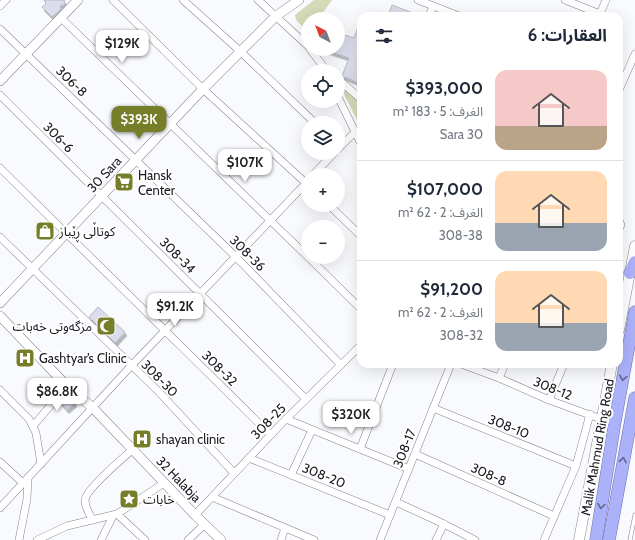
<!DOCTYPE html>
<html lang="ar">
<meta charset="utf-8">
<style>
:root{--surface:#fff;--page:#f2f2f3;--text:#1f2937;--muted:#747a83;--line:#e0e1e3;--accent:#777e29}
body{margin:0;font-family:Cabin,"Noto Sans Arabic",sans-serif;background:var(--page);color:var(--text);direction:rtl;height:100vh;display:flex;flex-direction:column;font-size:15px;white-space:nowrap}
*{box-sizing:border-box;margin:0}
p{font-size:13px;color:var(--muted)}
.icon{flex:none;width:22px;height:22px;fill:none;stroke:currentColor;stroke-width:2;stroke-linecap:round;stroke-linejoin:round}
.map{position:relative;flex:1;overflow:hidden;direction:ltr}
.side{position:absolute;left:357px;top:12px;width:266px;height:356px;display:flex;flex-direction:column;background:var(--surface);border-radius:12px;box-shadow:0 4px 16px #0002;direction:rtl}
.side>*{flex:none}
.needle{width:26px;rotate:319deg}
.fabs{position:absolute;left:301px;top:12px;display:grid;gap:8px}
.fabs a{display:grid;place-items:center;width:44px;height:44px;border-radius:50%;background:var(--surface);box-shadow:0 4px 16px #0002;font-size:20px}
.price{position:absolute;translate:-50% -34px;padding:0 9px;border-radius:8px;background:#fff;color:#222;font-size:13px;line-height:26px;filter:drop-shadow(0 1px 2px #0008)}
.price::after{content:'';position:absolute;left:50%;top:24px;width:12px;height:9px;margin-left:-6px;background:inherit;clip-path:polygon(0 0,100% 0,50% 100%)}
.price.on{background:var(--accent);color:#fff}
ul{padding:0;list-style:none}
li{display:flex;align-items:center;gap:12px;height:100px;padding:0 16px}
li+li{border-top:1px solid var(--line)}
li span{display:grid;place-items:center;flex:none;width:112px;height:80px;border-radius:12px;color:#555}
li>.icon{margin-inline-start:auto}
span .icon{width:48px;height:48px;fill:#fffc;stroke-width:1}
li b{font-size:17px}
h2{display:flex;justify-content:space-between;align-items:center;height:48px;padding:0 16px;font-size:17px}
.map>svg:first-child{display:block}
</style>
<div class="map">
<svg width="635" height="540" viewBox="0 0 635 540">
<defs>
<filter id="shadow"><feDropShadow dx="2" dy="3.5" stdDeviation="0" flood-color="#0004"/></filter>
</defs>
<rect width="100%" height="100%" fill="#f9fafd"/>
<g fill="#d6dab8">
<path d="M 314,0 L 332,0 L 318,19 L 308,19 L 308,32 L 296,20 L 295,15 Z"/>
<path d="M 338,82 L 361,101 L 361,120 L 358,122 Z"/>
</g>
<g fill="#dbddec" stroke="#b6b8c7" filter="url(#shadow)">
<path d="M 44,0 L 64,0 L 65,4 L 60,6 L 61,9 L 52,17 L 42,7 L 46,4 Z"/>
<path d="M 392,5 L 418,15 L 418,16 L 388,16 Z"/>
<path d="M 360,22 L 361,62 L 357,74 L 361,75 L 361,84 L 342,76 L 349,58 L 325,50 L 338,49 L 338,43 L 342,34 L 354,38 Z"/>
<path d="M 98,307 L 125,332 L 115,343 L 89,317 Z"/>
<path d="M 67,394 L 75,403 L 67,410 L 60,402 Z"/>
</g>
<g fill="none" stroke-linecap="round" stroke-linejoin="round">
<defs>
<path id="service" d="M 630,540 L 635,515"/>
<g id="minor">
<path d="M 113,0 L 203,89 L 308,185"/>
<path d="M 183,0 L 240,51 L 315,123"/>
<path d="M 258,0 L 308,46"/>
<path d="M 418,0 L 459,16"/>
<path d="M 565,0 L 600,14"/>
<path d="M 0,6 L 6,0"/>
<path d="M 429,16 L 433,6"/>
<path d="M 599,16 L 606,0"/>
<path d="M 61,18 L 308,257"/>
<path d="M 0,29 L 236,257 L 341,365"/>
<path d="M 310,49 L 323,66 L 326,71"/>
<path d="M 338,79 L 361,99"/>
<path d="M 619,90 L 635,54"/>
<path d="M 0,95 L 306,399"/>
<path d="M 338,97 L 361,144"/>
<path d="M 338,149 L 352,135 L 361,130"/>
<path d="M 0,168 L 271,435"/>
<path d="M 313,175 L 334,153"/>
<path d="M 329,205 L 361,236"/>
<path d="M 619,220 L 621,225 L 619,229"/>
<path d="M 0,237 L 159,392 L 234,473"/>
<path d="M 308,257 L 361,309"/>
<path d="M 461,364 L 499,378 L 549,400 L 601,419 L 615,421"/>
<path d="M 499,378 L 505,364"/>
<path d="M 0,390 L 29,419 L 36,433 L 41,464"/>
<path d="M 549,400 L 564,364"/>
<path d="M 433,408 L 576,466"/>
<path d="M 286,419 L 409,469"/>
<path d="M 33,426 L 67,386"/>
<path d="M 360,449 L 393,364"/>
<path d="M 415,454 L 554,516"/>
<path d="M 249,458 L 390,515"/>
<path d="M 0,462 L 23,483"/>
<path d="M 291,475 L 312,430"/>
<path d="M 212,497 L 314,540"/>
<path d="M 396,502 L 444,524 L 475,540"/>
<path d="M 0,508 L 131,366 L 308,181"/>
<path d="M 117,514 L 145,540"/>
<path d="M 195,515 L 283,422 L 361,345"/>
<path d="M 93,520 C 89,514 85,507 85,500 C 86,489 123,458 132,450"/>
<path d="M 19,540 L 27,499 L 28,478"/>
<path d="M 37,540 L 67,526 L 117,514 L 164,483"/>
<path d="M 101,540 L 113,516"/>
<path d="M 188,540 L 205,524"/>
<path d="M 281,540 L 285,528"/>
<path d="M 380,540 L 451,364"/>
<path d="M 436,540 L 444,524"/>
<path d="M 544,540 L 576,466 L 590,414"/>
</g>
<g id="tertiary">
<path d="M 0,81 L 78,0"/>
<path d="M 0,303 L 203,89 L 276,16 L 299,0"/>
<path d="M 0,316 L 67,386 L 93,408 L 195,515 L 221,540"/>
</g>
<g id="secondary">
<path d="M 619,330 L 635,246"/>
<path d="M 579,540 L 612,364"/>
</g>
<g id="trunk">
<path d="M 630,273 L 635,262"/>
<path d="M 596,540 L 615,421 L 635,312"/>
<path d="M 609,540 L 635,398"/>
</g>
</defs>
<use href="#service" stroke="#828492" stroke-width="4.5"/>
<use href="#minor" stroke="#828492" stroke-width="8"/>
<use href="#tertiary" stroke="#828492" stroke-width="10"/>
<use href="#secondary" stroke="#828492" stroke-width="11"/>
<use href="#trunk" stroke="#6c70ad" stroke-width="13"/>
<use href="#service" stroke="#fff" stroke-width="3.5"/>
<use href="#minor" stroke="#fff" stroke-width="7"/>
<use href="#tertiary" stroke="#fff" stroke-width="9"/>
<use href="#secondary" stroke="#fff" stroke-width="10"/>
<use href="#trunk" stroke="#acb2fa" stroke-width="12"/>
</g>
<defs><path id="oneway-chevron" d="M-2-3.5L2.5 0L-2 3.5" fill="none" stroke-width="1.6" stroke-linecap="round" stroke-linejoin="round"/></defs>
<g stroke="#63668d">
<use href="#oneway-chevron" transform="translate(623 378) rotate(100)"/>
<use href="#oneway-chevron" transform="translate(623 460) rotate(-80)"/>
<use href="#oneway-chevron" transform="translate(601 506) rotate(99)"/>
</g>
<defs>
<symbol id="supermarket-square" viewBox="-11 -11 22 22"><rect x="-9" y="-9" width="18" height="18" rx="4" fill="#777e29" stroke="#fff"/><path d="M-6-5.5h2.5l.6 2H6L4.5 2H-2.5L-4.4-4H-6ZM-1.5 3.2a1.3 1.3 0 1 0 .1 0ZM3 3.2a1.3 1.3 0 1 0 .1 0Z" fill="#fff"/></symbol>
<symbol id="shop-square" viewBox="-11 -11 22 22"><rect x="-9" y="-9" width="18" height="18" rx="4" fill="#777e29" stroke="#fff"/><path d="M-5-2.5h2.3a2.7 3.5 0 0 1 5.4 0H5L5.5 6h-11ZM-1.5-2.5h3a1.5 2.3 0 0 0-3 0Z" fill="#fff"/></symbol>
<symbol id="mosque-square" viewBox="-11 -11 22 22"><rect x="-9" y="-9" width="18" height="18" rx="4" fill="#777e29" stroke="#fff"/><path d="M3.5-4.9A6 6 0 1 0 3.5 4.9A5 5 0 1 1 3.5-4.9Z" fill="#fff"/></symbol>
<symbol id="hospital-square" viewBox="-11 -11 22 22"><rect x="-9" y="-9" width="18" height="18" rx="4" fill="#777e29" stroke="#fff"/><path d="M-5-5h3v3.5h4V-5h3V5h-3V1.5h-4V5h-3Z" fill="#fff"/></symbol>
<symbol id="sight-square" viewBox="-11 -11 22 22"><rect x="-9" y="-9" width="18" height="18" rx="4" fill="#777e29" stroke="#fff"/><path d="M0-6L1.8-2.2L6-1.7L2.9 1.2L3.7 5.4L0 3.3L-3.7 5.4L-2.9 1.2L-6-1.7L-1.8-2.2Z" fill="#fff"/></symbol>
</defs>
<g fill-rule="evenodd">
<use href="#supermarket-square" x="113" y="171" width="22" height="22"/>
<use href="#shop-square" x="34" y="220" width="22" height="22"/>
<use href="#mosque-square" x="95" y="315" width="22" height="22"/>
<use href="#hospital-square" x="14" y="347" width="22" height="22"/>
<use href="#hospital-square" x="131" y="428" width="22" height="22"/>
<use href="#sight-square" x="118" y="488" width="22" height="22"/>
</g>
<g text-anchor="middle" dominant-baseline="central" stroke-width="4" stroke-linejoin="round" paint-order="stroke">
<g font-size="13" fill="#1a1b20" stroke="#fff">
<text transform="translate(72 81) rotate(44)">306-8</text>
<text transform="translate(59 137) rotate(45)">306-6</text>
<text transform="translate(104 174) rotate(-47)">30 Sara</text>
<text transform="translate(248 253) rotate(45)">308-36</text>
<text transform="translate(178 255) rotate(45)">308-34</text>
<text transform="translate(220 368) rotate(45)">308-32</text>
<text transform="translate(160 378) rotate(45)">308-30</text>
<text transform="translate(553 388) rotate(22)">308-12</text>
<text transform="translate(268 421) rotate(-46)">308-25</text>
<text transform="translate(509 426) rotate(22)">308-10</text>
<text transform="translate(597 447) rotate(-80)">Malik Mahmud Ring Road</text>
<text transform="translate(404 448) rotate(-68)">308-17</text>
<text transform="translate(489 474) rotate(24)">308-8</text>
<text transform="translate(324 475) rotate(22)">308-20</text>
<text transform="translate(179 479) rotate(46)">32 Halabja</text>
</g>
<g font-size="13" fill="#1a1b20" stroke="#fff" text-anchor="start">
<text x="138" y="175">Hansk<tspan x="138" dy="15">Center</tspan></text>
<text x="59" y="231">کوتاڵی ڕێباز</text>
<text x="92" y="326" text-anchor="end">مزگەوتی خەبات</text>
<text x="39" y="358">Gashtyar’s Clinic</text>
<text x="156" y="439">shayan clinic</text>
<text x="143" y="499">خابات</text>
</g>
</g>
</svg>
<div class="fabs">
<a><svg class="needle" viewBox="-14 -14 28 28"><path d="M0-13l5 13h-10z" fill="#e53935"/><path d="M0 13l5-13h-10z" fill="#747a83"/></svg></a>
<a><svg class="icon" aria-label="locate" viewBox="0 0 24 24"><circle cx="12" cy="12" r="6"/><path d="M12 2v4M12 18v4M2 12h4M18 12h4"/></svg></a>
<a><svg class="icon" aria-label="layers" viewBox="0 0 24 24"><path d="M12 4l9 5-9 5-9-5zM3 14l9 5 9-5"/></svg></a>
<a>+</a>
<a>−</a>
</div>
<b class="price" style="left:122px;top:64px">$129K</b>
<b class="price on" style="left:139px;top:140px">$393K</b>
<b class="price" style="left:245px;top:183px">$107K</b>
<b class="price" style="left:175px;top:327px">$91.2K</b>
<b class="price" style="left:57px;top:412px">$86.8K</b>
<b class="price" style="left:351px;top:435px">$320K</b>
<section class="side">
<h2>العقارات: 6<svg class="icon" aria-label="filters" viewBox="0 0 24 24"><path d="M4 7h16M4 17h16"/><circle cx="9" cy="7" r="2"/><circle cx="15" cy="17" r="2"/></svg></h2>
<ul>
<li><span style="background:linear-gradient(#f6c9c9 70%,#b9a48a 0)"><svg class="icon" aria-label="home" viewBox="0 0 24 24"><path d="M3 11l9-7 9 7M6 9v11h12V9"/></svg></span><div><b>$393,000</b><p>الغرف: 5 · 183 m²</p><p>30 Sara</p></div></li>
<li><span style="background:linear-gradient(#ffd9b3 65%,#9aa5b1 0)"><svg class="icon" aria-label="home" viewBox="0 0 24 24"><path d="M3 11l9-7 9 7M6 9v11h12V9"/></svg></span><div><b>$107,000</b><p>الغرف: 2 · 62 m²</p><p>308-38</p></div></li>
<li><span style="background:linear-gradient(#ffd9b3 65%,#9aa5b1 0)"><svg class="icon" aria-label="home" viewBox="0 0 24 24"><path d="M3 11l9-7 9 7M6 9v11h12V9"/></svg></span><div><b>$91,200</b><p>الغرف: 2 · 62 m²</p><p>308-32</p></div></li>
</ul>
</section>
</div>
